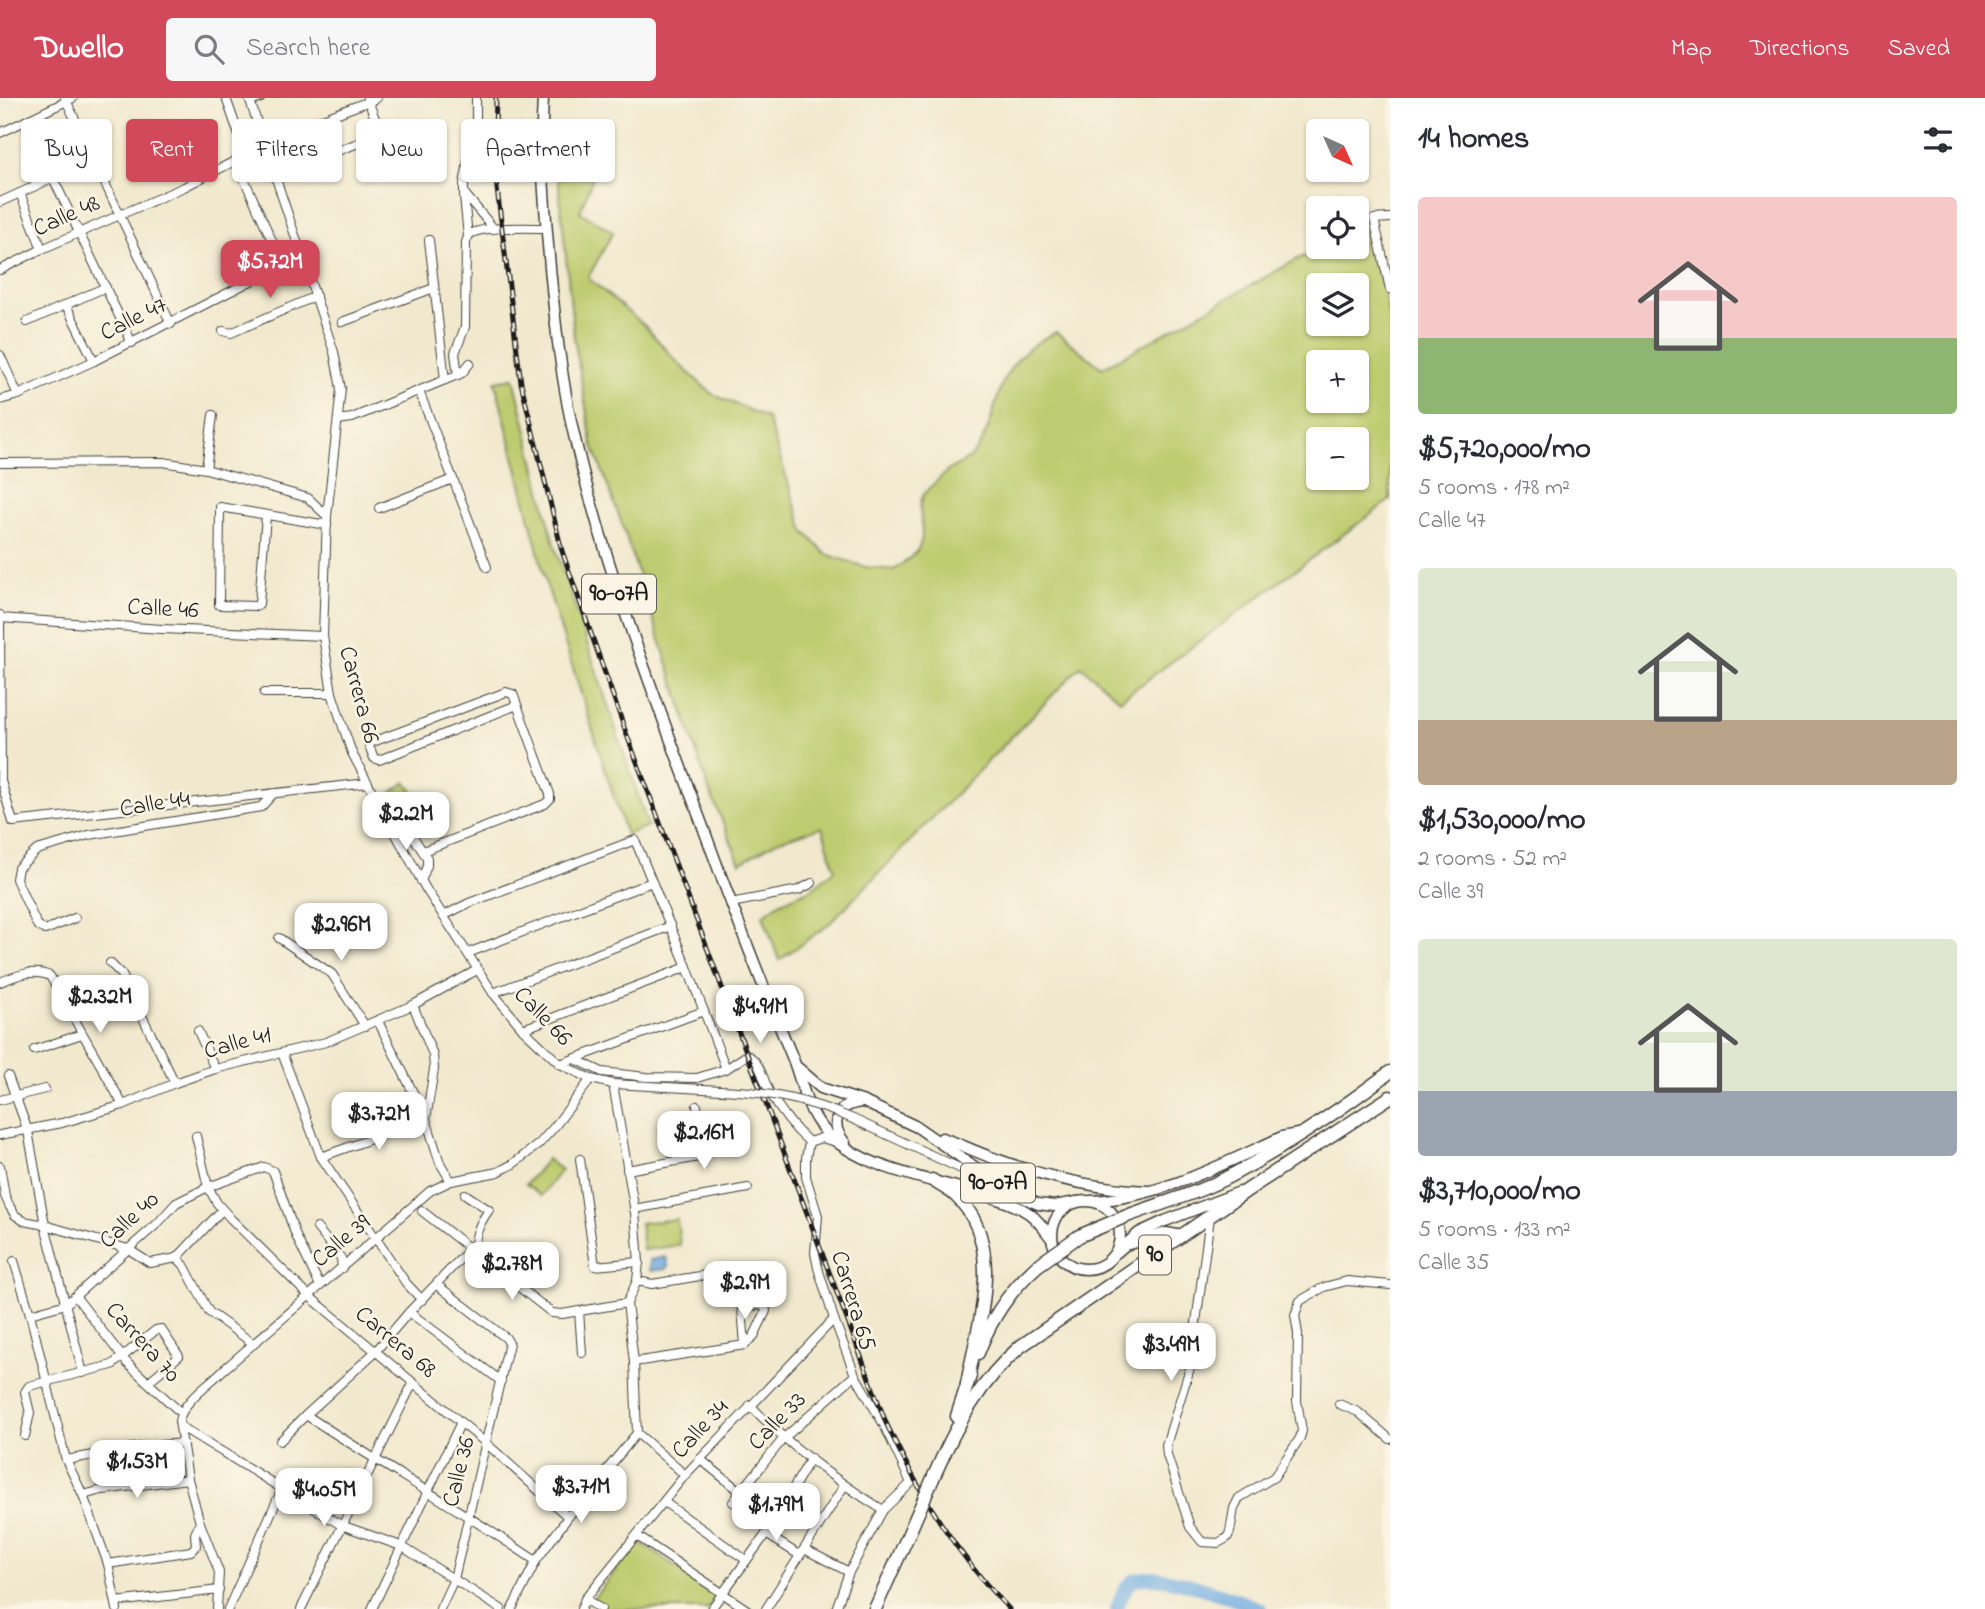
<!DOCTYPE html>
<meta charset="utf-8">
<style>
:root{--surface:#fff;--page:#f7f7f7;--text:#2b2b33;--muted:#7c7c81;--accent:#d1495b}
body{margin:0;font-family:"Indie Flower",sans-serif;background:var(--page);color:var(--text);height:100vh;display:flex;flex-direction:column;font-size:26px;white-space:nowrap}
*{box-sizing:border-box;margin:0}
p{font-size:23px;color:var(--muted)}
.icon{flex:none;width:38px;height:38px;fill:none;stroke:currentColor;stroke-width:2;stroke-linecap:round;stroke-linejoin:round}
.map{position:relative;flex:1;overflow:hidden}
.side{display:flex;flex-direction:column;background:var(--surface);width:595px}
.side>*{flex:none}
.guide{position:absolute;left:21px;top:21px;width:665px;height:63px;display:flex;gap:14px}
.needle{width:46px;rotate:135deg}
.controls{position:absolute;left:1306px;top:21px;display:grid;gap:14px}
.controls a{display:grid;place-items:center;width:63px;height:63px;border-radius:7px;background:var(--surface);box-shadow:0 2px 5px #0004;font-size:35px}
.price{position:absolute;translate:-50% -60px;padding:0 16px;border-radius:14px;background:#fff;color:#222;font-size:23px;line-height:46px;filter:drop-shadow(0 2px 4px #0008)}
.price::after{content:'';position:absolute;left:50%;top:42px;width:21px;height:16px;margin-left:-10px;background:inherit;clip-path:polygon(0 0,100% 0,50% 100%)}
.price.current{background:var(--accent);color:#fff}
ul{padding:0;list-style:none}
li{display:grid;align-content:center;gap:14px;height:371px;padding:0 28px}
li span{display:grid;place-items:center;height:217px;border-radius:7px;color:#555}
li>.icon{margin-inline-start:auto}
span .icon{width:126px;height:126px;fill:#fffc;stroke-width:1}
li b{font-size:30px}
h2{display:flex;justify-content:space-between;align-items:center;height:84px;padding:0 28px;font-size:30px}
.chip{padding:0 24px;border-radius:7px;background:var(--surface);box-shadow:0 2px 5px #0004;font-size:24px;line-height:63px}
.chip.current{background:var(--accent);color:#fff}
header{display:flex;align-items:center;gap:42px;box-sizing:border-box;height:98px;padding:0 35px;background:var(--accent);color:#fff}
header strong{font-size:33px}
nav{display:flex;gap:38px;margin-inline-start:auto;font-size:24px}
.search{width:490px;height:63px;background:var(--page);display:flex;align-items:center;gap:18px;box-sizing:border-box;padding:0 24px;border-radius:7px;color:var(--muted);font-size:26px}
main{display:flex;flex:1;min-height:0}
.map>svg:first-child{display:block}
</style>
<header>
<strong>Dwello</strong>
<div class="search"><svg class="icon" aria-label="search" viewBox="0 0 24 24"><circle cx="10" cy="10" r="6"/><path d="M15 15l6 6"/></svg>Search here</div>
<nav><a>Map</a><a>Directions</a><a>Saved</a></nav>
</header>
<main>
<div class="map">
<svg width="1390" height="1511" viewBox="0 0 1390 1511">
<rect width="100%" height="100%" fill="#fcf5e5"/>
<filter id="ink" filterUnits="userSpaceOnUse"><feTurbulence type="fractalNoise" baseFrequency=".0143" numOctaves="2"/><feDisplacementMap in="SourceGraphic" scale="14" xChannelSelector="R" yChannelSelector="G"/><feConvolveMatrix kernelMatrix="1 2 1 2 8 2 1 2 1" color-interpolation-filters="sRGB"/></filter>
<filter id="wash" filterUnits="userSpaceOnUse"><feTurbulence type="fractalNoise" baseFrequency=".00686" numOctaves="4" result="noise"/><feDisplacementMap in="SourceGraphic" scale="28" xChannelSelector="R" yChannelSelector="G"/><feGaussianBlur stdDeviation="1.57" result="paint"/><feColorMatrix in="noise" values="0 0 0 0 0 0 0 0 0 0 0 0 0 0 0 0 0 1.4 0 .05"/><feComposite in="paint" operator="in"/></filter>
<g filter="url(#wash)">
<rect width="100%" height="100%" fill="#f1e9ce"/>
<g fill="#bdcc6f" stroke="#6c7446" stroke-width="2" fill-rule="evenodd">
<path d="M 593,79 L 580,114 L 613,134 L 588,180 L 645,228 L 678,265 L 712,296 L 767,320 L 804,433 L 826,456 L 865,469 L 894,472 C 901,466 914,459 918,451 C 928,435 915,414 923,398 C 925,393 944,376 949,372 C 956,367 966,364 972,358 C 989,338 993,313 1001,289 C 1010,264 1032,245 1056,234 L 1102,270 L 1298,161 L 1327,149 L 1356,149 L 1356,137 L 1370,131 L 1390,223 L 1390,402 L 1120,602 L 1081,568 L 828,827 L 779,862 L 763,817 L 779,805 L 811,791 L 835,772 L 822,729 L 777,743 L 740,765 L 709,692 L 622,426 L 592,345 L 574,239 L 558,80 ZM 1318,187 L 1356,187 L 1356,226 L 1318,226 ZM 1318,264 L 1356,264 L 1356,303 L 1318,303 ZM 1318,341 L 1356,341 L 1356,380 L 1318,380 Z"/>
<path d="M 514,280 L 554,446 L 648,728 L 626,737 L 546,485 L 495,283 Z"/>
<path d="M 406,684 L 424,709 L 411,719 L 392,694 Z"/>
<path d="M 547,1061 L 561,1072 L 541,1098 L 526,1086 Z"/>
<path d="M 677,1121 L 680,1147 L 643,1152 L 640,1125 Z"/>
<path d="M 639,1444 L 718,1497 L 708,1511 L 603,1511 L 591,1503 Z"/>
</g>
<path fill="#6face1" stroke="#46647e" stroke-width="2" d="M 666,1159 L 668,1168 L 666,1171 L 650,1173 L 650,1162 Z"/>
<g fill="none" stroke-linecap="round" stroke-linejoin="round">
<path stroke="#6face1" stroke-width="14" d="M 1117,1511 C 1120,1501 1124,1489 1133,1483 C 1156,1470 1235,1501 1260,1511"/>
</g>
</g>
<g filter="url(#ink)">
<g fill="none" stroke-linecap="round" stroke-linejoin="round">
<defs>
<g id="minor">
<path d="M 65,0 L 171,226"/>
<path d="M 226,0 L 246,57"/>
<path d="M 249,0 L 334,254 L 341,291 L 327,418 L 323,538 L 332,595 L 343,629 L 352,655 L 372,693 L 426,791 L 493,895 L 523,931 L 560,966 L 591,981 L 613,986 L 721,992"/>
<path d="M 476,0 L 476,37 L 470,53 L 464,86 L 464,95 L 494,131"/>
<path d="M 250,4 L 261,0"/>
<path d="M 0,35 L 73,0"/>
<path d="M 284,36 L 377,0"/>
<path d="M 236,63 L 283,167"/>
<path d="M 289,72 L 381,36 L 367,0"/>
<path d="M 20,95 L 42,151"/>
<path d="M 464,98 L 468,139"/>
<path d="M 0,104 L 53,80 L 132,245"/>
<path d="M 1390,120 L 1374,121 L 1390,191"/>
<path d="M 429,142 L 445,282"/>
<path d="M 0,172 L 42,151 L 184,89 L 264,48"/>
<path d="M 66,207 L 94,263"/>
<path d="M 27,224 L 106,189"/>
<path d="M 342,224 L 434,190"/>
<path d="M 223,233 L 231,235 L 316,198"/>
<path d="M 0,257 L 18,297"/>
<path d="M 458,277 L 455,255 L 465,229 L 466,144 C 467,141 468,137 472,135 C 486,128 530,130 547,130"/>
<path d="M 419,293 L 487,469"/>
<path d="M 0,302 L 18,297 L 94,263 L 302,157"/>
<path d="M 338,322 L 352,320 L 462,275 L 470,265"/>
<path d="M 0,365 L 163,364 L 206,371 L 308,400 L 327,418"/>
<path d="M 206,371 L 213,317"/>
<path d="M 379,410 L 453,381"/>
<path d="M 266,417 L 259,506 L 256,508 L 219,507 L 220,409 L 327,427"/>
<path d="M 0,517 L 1,683 L 13,724 L 368,685"/>
<path d="M 0,520 L 162,531 L 323,538"/>
<path d="M 264,595 L 332,595"/>
<path d="M 390,726 L 410,734 L 427,760 L 427,768 L 421,783"/>
<path d="M 423,753 L 545,706 L 550,701 L 550,696 L 513,596 L 506,594 L 370,645 L 369,648 L 374,660 L 379,662 L 517,607"/>
<path d="M 731,805 L 799,792 L 812,785"/>
<path d="M 443,818 L 469,805 L 635,742 L 687,869 L 726,971"/>
<path d="M 75,820 L 45,832 L 37,827 L 16,781 L 18,770 L 37,752 L 89,737 L 261,709 L 274,695"/>
<path d="M 279,840 L 332,876 L 365,928"/>
<path d="M 468,855 L 652,784"/>
<path d="M 110,865 L 122,877 L 175,985"/>
<path d="M 0,884 C 16,878 33,870 50,878 L 123,1007"/>
<path d="M 493,895 L 671,828"/>
<path d="M 378,923 L 426,1021 L 440,1065 L 451,1083"/>
<path d="M 523,931 L 687,869"/>
<path d="M 198,933 L 215,971"/>
<path d="M 34,952 L 82,936"/>
<path d="M 282,955 L 321,1059 L 406,1185 L 422,1202"/>
<path d="M 575,961 L 602,974 L 646,979 L 697,980 L 726,971 L 747,957 C 761,964 763,982 770,995 C 781,1014 793,1030 809,1044 L 806,1060 L 806,1079 L 818,1118 L 815,1155 L 818,1170 L 834,1221 L 855,1277 L 884,1327 L 911,1385 L 883,1412 L 849,1474 L 836,1511"/>
<path d="M 560,966 L 704,913"/>
<path d="M 8,978 L 28,1033 L 45,1127 L 83,1275"/>
<path d="M 0,1002 L 45,991"/>
<path d="M 853,1021 L 996,1087"/>
<path d="M 0,1037 L 62,1025 L 123,1007 L 175,985 L 215,971 L 326,944 L 413,907 L 477,872"/>
<path d="M 196,1038 L 208,1089 L 217,1105 L 231,1121 L 309,1198 L 487,1346 L 568,1419"/>
<path d="M 809,1044 L 821,1040 L 836,1044"/>
<path d="M 321,1059 L 426,1021 L 434,971 L 433,957 L 413,907"/>
<path d="M 580,1061 L 595,1168 L 639,1164"/>
<path d="M 0,1068 L 5,1098 L 10,1109 L 15,1117 L 24,1123 L 45,1127 L 128,1151 L 150,1165 L 177,1160 L 184,1167 L 209,1214 L 254,1246"/>
<path d="M 627,1072 L 704,1058 L 697,1008"/>
<path d="M 980,1084 L 1004,1101"/>
<path d="M 465,1096 L 489,1112 C 478,1127 475,1137 474,1156"/>
<path d="M 634,1111 L 748,1090"/>
<path d="M 422,1113 L 552,1215 L 562,1216 L 627,1205"/>
<path d="M 1210,1119 L 1190,1270 L 1166,1347 L 1167,1357 L 1190,1429 L 1202,1444 L 1218,1445 L 1227,1440 L 1230,1434 L 1234,1410 L 1239,1400 L 1274,1379 L 1300,1340 L 1302,1333 L 1297,1303 L 1298,1236 L 1295,1217 L 1300,1203 L 1324,1189 L 1347,1183 L 1390,1187"/>
<path d="M 317,1130 L 341,1160 L 342,1170"/>
<path d="M 469,1152 L 409,1214 L 375,1254 L 306,1317 C 382,1367 461,1412 536,1463"/>
<path d="M 177,1160 L 222,1112"/>
<path d="M 14,1163 L 30,1216 L 66,1362 L 83,1397 L 108,1466 L 117,1511"/>
<path d="M 637,1183 L 652,1186 L 730,1173 L 742,1210 L 745,1247"/>
<path d="M 437,1187 L 506,1240 L 509,1245 L 454,1481 L 440,1511"/>
<path d="M 76,1199 L 127,1265 L 181,1315"/>
<path d="M 742,1210 L 759,1207 L 765,1209 L 766,1213 L 754,1238 L 745,1247"/>
<path d="M 579,1213 L 582,1255"/>
<path d="M 409,1214 L 501,1283"/>
<path d="M 30,1216 L 66,1206 L 158,1125 L 176,1105 L 208,1089 L 264,1069 L 273,1073 L 296,1138 L 320,1188"/>
<path d="M 634,1264 L 745,1247"/>
<path d="M 1339,1306 L 1358,1314 L 1390,1341"/>
<path d="M 750,1307 C 789,1348 835,1382 883,1412"/>
<path d="M 180,1328 L 341,1427 L 401,1448 L 501,1511"/>
<path d="M 637,1335 L 685,1377"/>
<path d="M 25,1338 L 30,1315 L 25,1294 L 29,1288 L 112,1267 L 156,1232 L 161,1231 L 179,1258 L 148,1284"/>
<path d="M 280,1343 L 306,1317"/>
<path d="M 700,1361 L 741,1394"/>
<path d="M 66,1362 L 132,1350 L 183,1345"/>
<path d="M 83,1397 L 102,1392 L 188,1381"/>
<path d="M 664,1404 L 746,1462"/>
<path d="M 733,1404 L 783,1341 L 855,1277"/>
<path d="M 766,1436 L 799,1457"/>
<path d="M 637,1438 L 746,1511"/>
<path d="M 804,1451 L 849,1474"/>
<path d="M 108,1466 L 191,1453 L 196,1448 L 195,1436 L 200,1425"/>
<path d="M 585,1501 L 601,1511"/>
<path d="M 116,1504 L 219,1492"/>
<path d="M 217,1511 L 219,1474 L 200,1425 L 188,1381 L 179,1323 C 183,1303 208,1287 222,1273 L 430,1093 L 451,1083 L 498,1074 L 513,1066 L 539,1046 L 555,1028 L 591,981"/>
<path d="M 228,1511 L 282,1391"/>
<path d="M 301,1511 L 413,1285"/>
<path d="M 372,1511 L 460,1326"/>
<path d="M 512,1511 L 536,1463 L 568,1419 L 637,1335 L 634,1264 L 627,1205 L 637,1183 L 639,1164 L 635,1114 L 613,986"/>
<path d="M 581,1511 L 585,1501 L 685,1377 L 834,1221"/>
<path d="M 711,1511 L 766,1436 L 811,1360"/>
<path d="M 766,1511 L 844,1388"/>
</g>
<g id="major">
<path d="M 543,0 C 540,49 544,98 548,147 C 554,216 561,287 578,354 C 614,501 672,643 724,786 C 746,845 769,903 793,961 C 801,982 805,1005 818,1024 C 847,1068 926,1080 974,1094 C 993,1100 1013,1104 1030,1116 C 1039,1123 1045,1132 1052,1141"/>
<path d="M 798,970 L 821,990 L 864,1004 L 917,1029 L 1011,1094 L 1038,1106 L 1054,1108 L 1077,1104"/>
<path d="M 942,1040 C 960,1046 976,1054 993,1060 C 1042,1078 1096,1091 1148,1093"/>
<path d="M 845,1045 C 828,1026 837,1006 862,1004"/>
<circle cx="1086" cy="1137" r="34"/>
<path d="M 1091,1103 C 1159,1100 1221,1067 1282,1039 L 1298,1036"/>
<path d="M 1129,1146 L 1166,1135 L 1182,1138"/>
<path d="M 1117,1154 L 1139,1135 L 1165,1123 L 1240,1094"/>
</g>
<g id="highway">
<path d="M 932,1082 C 940,1087 948,1091 955,1097 C 1007,1145 978,1226 967,1286"/>
<path d="M 1127,1118 C 1162,1105 1199,1095 1232,1077 C 1287,1048 1340,1012 1390,974"/>
<path d="M 978,1255 C 991,1220 1010,1192 1037,1168"/>
<path d="M 957,1318 L 970,1278"/>
<path d="M 934,1378 C 956,1328 979,1284 1021,1248 L 1252,1089 L 1390,999"/>
<path d="M 875,1511 L 907,1440"/>
</g>
</defs>
<use href="#minor" stroke="#3c3b37" stroke-width="10"/>
<use href="#major" stroke="#3c3b37" stroke-width="13"/>
<use href="#highway" stroke="#3c3b37" stroke-width="15"/>
<use href="#minor" stroke="#fff" stroke-width="8"/>
<use href="#major" stroke="#fff" stroke-width="10"/>
<use href="#highway" stroke="#fff" stroke-width="12"/>
<defs>
<path id="rail" d="M 496,0 L 494,66 L 521,285 L 562,453 L 625,632 L 886,1325 C 918,1393 956,1457 1009,1511"/>
</defs>
<use href="#rail" stroke="#1c1c1c" stroke-width="5"/>
<use href="#rail" stroke="#fcf5e5" stroke-width="2.5" stroke-dasharray="8" stroke-linecap="butt"/>
<defs>
<path id="minor-bridge" d="M 721,992 C 769,994 810,1002 853,1021"/>
<g id="highway-bridge">
<path d="M 1037,1168 L 1079,1138 L 1127,1118"/>
<path d="M 907,1440 L 934,1378"/>
</g>
</defs>
<use href="#minor-bridge" stroke="#3c3b37" stroke-width="10" stroke-linecap="butt"/>
<use href="#highway-bridge" stroke="#3c3b37" stroke-width="15" stroke-linecap="butt"/>
<use href="#minor-bridge" stroke="#fff" stroke-width="8"/>
<use href="#highway-bridge" stroke="#fff" stroke-width="12"/>
</g>
</g>
<g text-anchor="middle" dominant-baseline="central" stroke-width="5" stroke-linejoin="round" paint-order="stroke">
<g fill="#fcf5e5" stroke="#5f5d58" stroke-width="2">
<rect x="582" y="476.5" width="74" height="39" rx="5"/>
<rect x="961" y="1065.5" width="74" height="39" rx="5"/>
<rect x="1139" y="1137.5" width="32" height="39" rx="5"/>
</g>
<g font-size="23" font-weight="bold" fill="#1c1c1c">
<text x="619" y="496">90-07A</text>
<text x="998" y="1085">90-07A</text>
<text x="1155" y="1157">90</text>
</g>
<g font-size="24" fill="#1c1c1c" stroke="#fcf5e5">
<text transform="translate(67 119) rotate(-24)">Calle 48</text>
<text transform="translate(134 222) rotate(-26)">Calle 47</text>
<text transform="translate(163 512) rotate(3)">Calle 46</text>
<text transform="translate(358 597) rotate(75)">Carrera 66</text>
<text transform="translate(155 707) rotate(-9)">Calle 44</text>
<text transform="translate(542 919) rotate(46)">Calle 66</text>
<text transform="translate(238 946) rotate(-15)">Calle 41</text>
<text transform="translate(130 1123) rotate(-43)">Calle 40</text>
<text transform="translate(342 1144) rotate(-40)">Calle 39</text>
<text transform="translate(852 1203) rotate(73)">Carrera 65</text>
<text transform="translate(142 1245) rotate(48)">Carrera 70</text>
<text transform="translate(395 1245) rotate(40)">Carrera 68</text>
<text transform="translate(778 1324) rotate(-46)">Calle 33</text>
<text transform="translate(701 1332) rotate(-47)">Calle 34</text>
<text transform="translate(460 1374) rotate(-76)">Calle 36</text>
</g>
</g>
</svg>
<div class="controls">
<a><svg class="needle" viewBox="-14 -14 28 28"><path d="M0-13l5 13h-10z" fill="#e53935"/><path d="M0 13l5-13h-10z" fill="#7c7c81"/></svg></a>
<a><svg class="icon" aria-label="locate" viewBox="0 0 24 24"><circle cx="12" cy="12" r="6"/><path d="M12 2v4M12 18v4M2 12h4M18 12h4"/></svg></a>
<a><svg class="icon" aria-label="layers" viewBox="0 0 24 24"><path d="M12 4l9 5-9 5-9-5zM3 14l9 5 9-5"/></svg></a>
<a>+</a>
<a>−</a>
</div>
<b class="price current" style="left:270px;top:202px">$5.72M</b>
<b class="price" style="left:406px;top:754px">$2.2M</b>
<b class="price" style="left:341px;top:865px">$2.96M</b>
<b class="price" style="left:100px;top:937px">$2.32M</b>
<b class="price" style="left:760px;top:947px">$4.91M</b>
<b class="price" style="left:379px;top:1054px">$3.72M</b>
<b class="price" style="left:704px;top:1073px">$2.16M</b>
<b class="price" style="left:512px;top:1204px">$2.78M</b>
<b class="price" style="left:745px;top:1223px">$2.9M</b>
<b class="price" style="left:1171px;top:1285px">$3.49M</b>
<b class="price" style="left:137px;top:1402px">$1.53M</b>
<b class="price" style="left:581px;top:1427px">$3.71M</b>
<b class="price" style="left:324px;top:1430px">$4.05M</b>
<b class="price" style="left:776px;top:1445px">$1.79M</b>
<div class="guide">
<a class="chip">Buy</a>
<a class="chip current">Rent</a>
<a class="chip">Filters</a>
<a class="chip">New</a>
<a class="chip">Apartment</a>
</div>
</div>
<section class="side">
<h2>14 homes<svg class="icon" aria-label="filters" viewBox="0 0 24 24"><path d="M4 7h16M4 17h16"/><circle cx="9" cy="7" r="2"/><circle cx="15" cy="17" r="2"/></svg></h2>
<ul>
<li><span style="background:linear-gradient(#f6c9c9 65%,#8fb573 0)"><svg class="icon" aria-label="home" viewBox="0 0 24 24"><path d="M3 11l9-7 9 7M6 9v11h12V9"/></svg></span><div><b>$5,720,000/mo</b><p>5 rooms · 178 m²</p><p>Calle 47</p></div></li>
<li><span style="background:linear-gradient(#dfe7d0 70%,#b9a48a 0)"><svg class="icon" aria-label="home" viewBox="0 0 24 24"><path d="M3 11l9-7 9 7M6 9v11h12V9"/></svg></span><div><b>$1,530,000/mo</b><p>2 rooms · 52 m²</p><p>Calle 39</p></div></li>
<li><span style="background:linear-gradient(#dfe7d0 70%,#9aa5b1 0)"><svg class="icon" aria-label="home" viewBox="0 0 24 24"><path d="M3 11l9-7 9 7M6 9v11h12V9"/></svg></span><div><b>$3,710,000/mo</b><p>5 rooms · 133 m²</p><p>Calle 35</p></div></li>
</ul>
</section>
</main>
